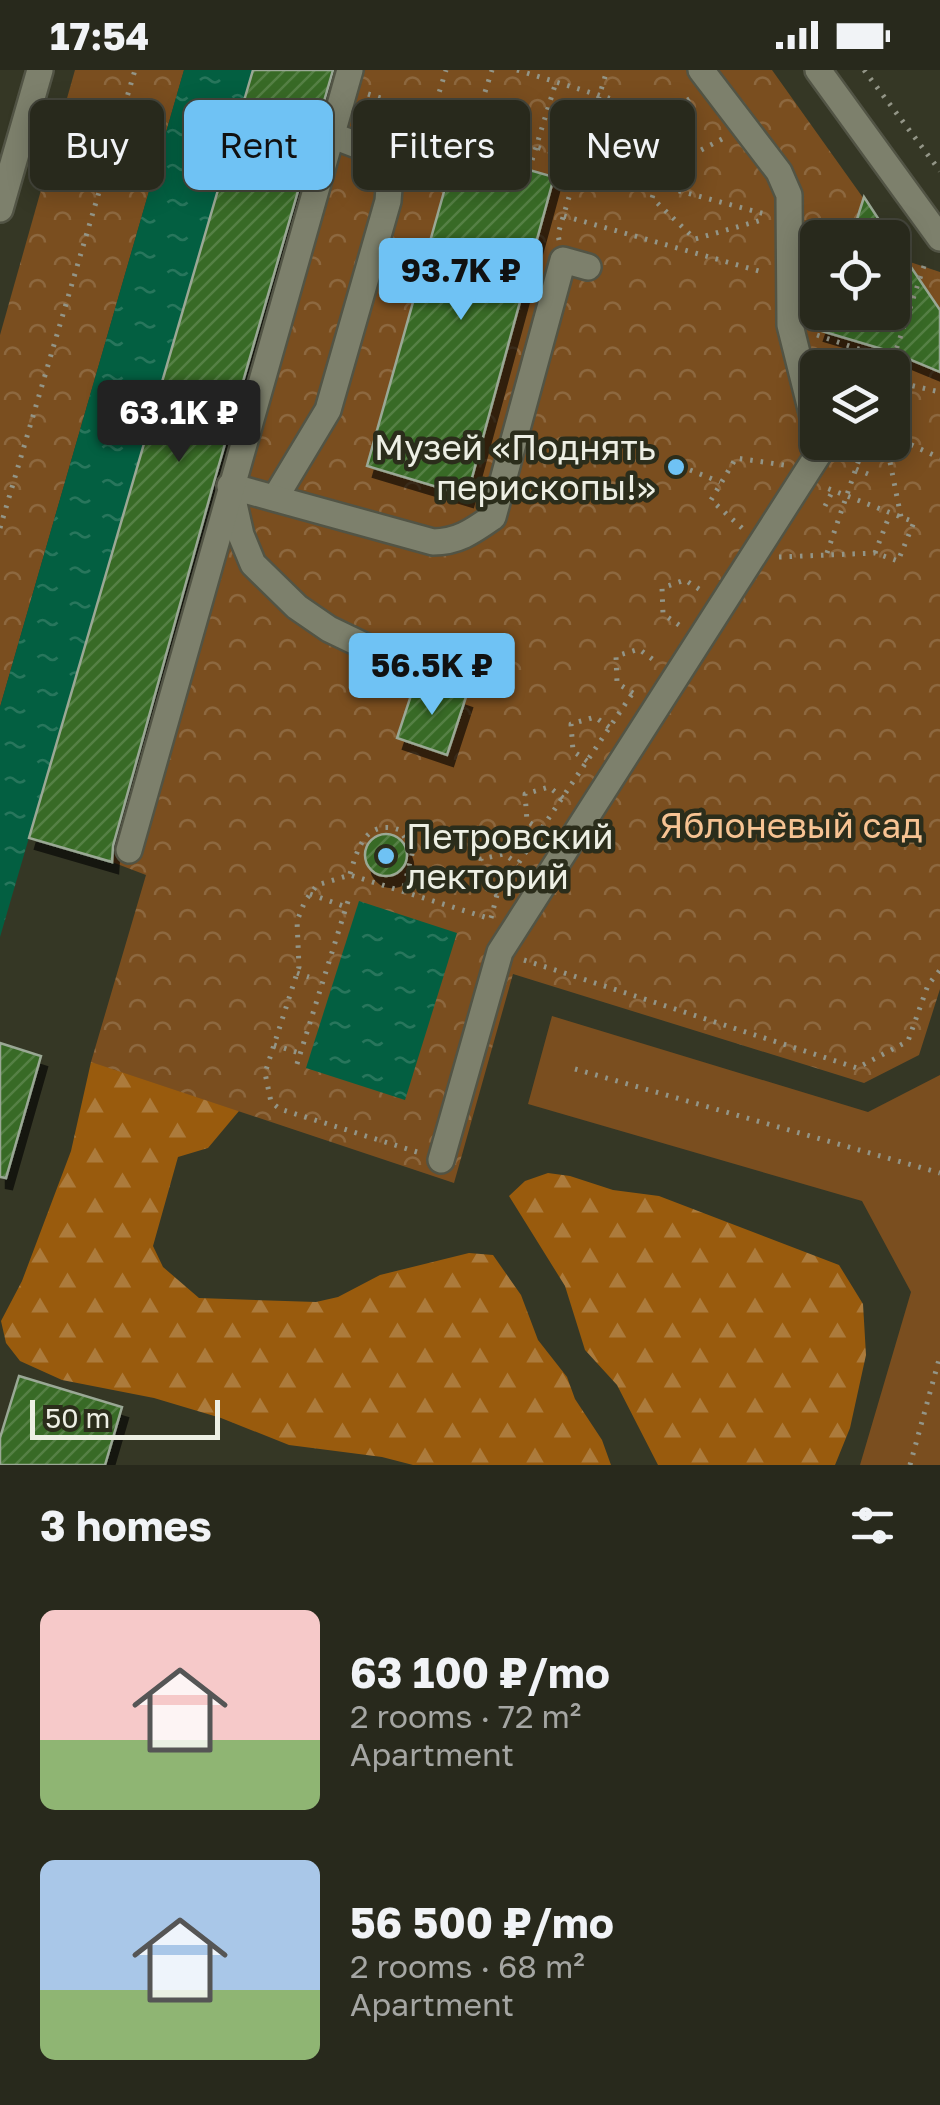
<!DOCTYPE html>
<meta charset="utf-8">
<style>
:root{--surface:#28291c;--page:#343529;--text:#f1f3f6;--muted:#a5a6a3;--line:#44453b;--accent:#6fc2f4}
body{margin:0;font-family:"Golos Text",sans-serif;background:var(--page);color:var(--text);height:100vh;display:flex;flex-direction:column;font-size:38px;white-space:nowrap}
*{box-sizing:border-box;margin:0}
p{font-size:32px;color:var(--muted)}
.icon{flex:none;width:55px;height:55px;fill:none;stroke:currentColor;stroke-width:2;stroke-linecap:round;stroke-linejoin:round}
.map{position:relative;height:1395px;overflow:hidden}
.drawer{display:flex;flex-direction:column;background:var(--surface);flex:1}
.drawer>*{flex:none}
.guide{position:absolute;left:30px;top:30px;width:880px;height:90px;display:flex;gap:20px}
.fabs{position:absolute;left:800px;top:150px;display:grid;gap:20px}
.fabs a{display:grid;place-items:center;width:110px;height:110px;border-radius:15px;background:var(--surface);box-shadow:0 5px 25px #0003,0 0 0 2px var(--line);font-size:50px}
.scale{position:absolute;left:30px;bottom:25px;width:190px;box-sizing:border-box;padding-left:10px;border:5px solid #edefe4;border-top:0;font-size:28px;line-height:35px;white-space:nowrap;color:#edefe4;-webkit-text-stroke:8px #2b2d1b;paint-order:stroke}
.price{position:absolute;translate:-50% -85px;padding:0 22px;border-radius:10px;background:var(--accent);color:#111;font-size:32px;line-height:65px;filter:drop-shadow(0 2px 5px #0008)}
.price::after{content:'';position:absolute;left:50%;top:60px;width:30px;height:22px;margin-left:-15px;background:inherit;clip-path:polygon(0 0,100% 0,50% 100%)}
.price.selected{background:#222;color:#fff}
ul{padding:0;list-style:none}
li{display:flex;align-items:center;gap:30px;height:250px;padding:0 40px}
li span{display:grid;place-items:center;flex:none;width:280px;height:200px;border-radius:15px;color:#555}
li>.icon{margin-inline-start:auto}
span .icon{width:120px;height:120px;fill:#fffc;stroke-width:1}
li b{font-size:42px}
h2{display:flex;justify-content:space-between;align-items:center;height:120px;padding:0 40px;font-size:42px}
.chip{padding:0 35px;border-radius:15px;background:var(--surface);box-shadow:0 5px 25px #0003,0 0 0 2px var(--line);font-size:35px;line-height:90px}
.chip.selected{background:var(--accent);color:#111}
.status{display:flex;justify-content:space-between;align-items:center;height:70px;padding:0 50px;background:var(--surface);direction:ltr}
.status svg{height:28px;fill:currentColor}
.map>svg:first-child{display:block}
</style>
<div class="status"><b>17:54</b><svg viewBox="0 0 49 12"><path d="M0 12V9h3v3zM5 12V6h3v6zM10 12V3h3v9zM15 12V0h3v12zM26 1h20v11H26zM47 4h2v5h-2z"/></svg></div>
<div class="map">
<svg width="940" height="1395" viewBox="0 0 940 1395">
<defs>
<pattern id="forest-firs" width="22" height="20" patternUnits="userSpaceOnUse" patternTransform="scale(2.5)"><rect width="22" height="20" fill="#995b0d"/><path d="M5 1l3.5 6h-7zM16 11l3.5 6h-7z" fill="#ac7b3c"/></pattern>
<pattern id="park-crowns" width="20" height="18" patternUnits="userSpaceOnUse" patternTransform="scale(2.5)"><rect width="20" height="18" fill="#7a4e1f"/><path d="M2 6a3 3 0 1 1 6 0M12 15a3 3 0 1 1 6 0" fill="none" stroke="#8d683f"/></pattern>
<pattern id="water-ripples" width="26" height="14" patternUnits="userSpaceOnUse" patternTransform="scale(2.5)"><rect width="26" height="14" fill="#035f41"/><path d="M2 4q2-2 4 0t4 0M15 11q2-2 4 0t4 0" fill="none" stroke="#28765c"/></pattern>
<pattern id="building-hatch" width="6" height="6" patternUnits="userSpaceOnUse" patternTransform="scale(2.5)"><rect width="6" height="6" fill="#386b25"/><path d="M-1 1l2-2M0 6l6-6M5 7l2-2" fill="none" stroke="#558044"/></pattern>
<filter id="shadow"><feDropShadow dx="6" dy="11" stdDeviation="0" flood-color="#0009"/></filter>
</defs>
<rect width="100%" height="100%" fill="#353725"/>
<path fill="#7a4e1f" d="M 552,946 L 868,1042 L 940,1005 L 940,1395 L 860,1395 L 911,1222 L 862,1131 L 528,1034 Z"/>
<g fill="url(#forest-firs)">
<path d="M 127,977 L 239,1000 L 239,1041 L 208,1078 L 178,1087 L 153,1176 L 163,1197 L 199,1228 L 316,1232 L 338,1227 L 380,1205 L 469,1183 L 493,1185 L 521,1225 L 538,1270 L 567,1307 L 575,1329 L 602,1370 L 611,1395 L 413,1395 L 382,1387 L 289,1375 L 221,1348 L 154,1328 L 62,1310 L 20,1291 L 6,1273 L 1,1251 L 22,1211 L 71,1081 L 91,992 Z"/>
<path d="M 548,1103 L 570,1106 L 613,1120 L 659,1126 L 839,1195 L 863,1234 L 866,1285 L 850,1358 L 835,1395 L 658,1395 L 617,1315 L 585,1280 L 565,1216 L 509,1126 L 525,1111 Z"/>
</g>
<g fill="url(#park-crowns)" fill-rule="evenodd">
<path d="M 75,0 L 184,0 L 0,637 L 0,265 Z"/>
<path d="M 343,0 L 772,0 L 891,167 L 818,168 L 818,242 L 892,242 L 893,169 L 907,191 L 940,202 L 940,919 L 919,985 L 864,1013 L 513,904 L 454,1113 L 91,992 L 146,805 L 112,792 ZM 818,298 L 892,298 L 892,372 L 818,372 Z"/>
</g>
<g fill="url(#water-ripples)">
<path d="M 184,0 L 253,0 L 0,867 L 0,637 Z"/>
<path d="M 359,831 L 457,863 L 405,1030 L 306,998 Z"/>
</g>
<g fill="url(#building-hatch)" stroke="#9aa895" stroke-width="2.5" filter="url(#shadow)">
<path d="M 253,0 L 333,0 L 214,412 L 113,776 L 112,792 L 29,768 Z"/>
<path d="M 456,79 L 554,107 L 467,426 L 367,396 Z"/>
<path d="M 864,127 L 891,168 L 851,168 Z"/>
<path d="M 892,169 L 940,240 L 940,302 L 892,282 L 818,260 L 824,242 L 892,242 Z"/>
<path d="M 416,610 L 466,627 L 447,685 L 397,668 Z"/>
<circle cx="386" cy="785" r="21"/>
<path d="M 0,973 L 41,986 L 6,1108 L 0,1107 Z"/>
<path d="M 19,1306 L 122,1337 L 105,1395 L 0,1395 L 0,1368 Z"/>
</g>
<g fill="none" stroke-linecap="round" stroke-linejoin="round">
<defs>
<g id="minor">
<path d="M 701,0 L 779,102 L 789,125 L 790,255 L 818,367"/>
<path d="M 818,0 L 940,168"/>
<path d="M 0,139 L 40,0"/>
<path d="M 275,428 L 328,340 L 388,131 L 390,105 L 383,85 L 331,65"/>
<path d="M 379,583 L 329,559 L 297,537 L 253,494 L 241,465 L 230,416 L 433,472 C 458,472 473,461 493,447 L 563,190 L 588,197"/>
<path d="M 129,780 L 350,0"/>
<path d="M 441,1090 L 500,882 L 821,380 L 819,372"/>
</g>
</defs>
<use href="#minor" stroke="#525445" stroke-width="30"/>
<g stroke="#939587" stroke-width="5" stroke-dasharray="2.5 8" stroke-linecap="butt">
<path d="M 517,0 L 644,39"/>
<path d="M 864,0 L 940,101"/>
<path d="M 368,24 L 657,115 L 765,144"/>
<path d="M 61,49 L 114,65"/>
<path d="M 82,55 L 75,76 L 108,86"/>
<path d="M 722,69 L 661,101 L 652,128 L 695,169 L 765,149"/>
<path d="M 424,72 L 446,0"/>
<path d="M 466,82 L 492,0"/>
<path d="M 529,100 L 556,12"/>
<path d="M 625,104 L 644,39 L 664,44 L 693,27"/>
<path d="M 564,146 L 766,203"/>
<path d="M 559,170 L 558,164 L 607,0"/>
<path d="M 817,265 L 894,291"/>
<path d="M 890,298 L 926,190"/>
<path d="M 892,311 L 940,322"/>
<path d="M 892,366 L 940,388"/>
<path d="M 886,372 L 901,447"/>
<path d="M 856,399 L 868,404"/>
<path d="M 690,400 L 720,412"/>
<path d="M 825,436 L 832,422"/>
<path d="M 0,458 L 135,0"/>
<path d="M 742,458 L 711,430 L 736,388 L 784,395"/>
<path d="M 827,483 L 865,372"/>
<path d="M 875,483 L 890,444"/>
<path d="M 779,487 L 875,483 L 898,491 L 914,452 L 824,417"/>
<path d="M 679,555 L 663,544 L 662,518 L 685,510 L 702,521"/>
<path d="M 633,623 L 617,613 L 616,586 L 639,579 L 655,591"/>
<path d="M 587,691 L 573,681 L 571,654 L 595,647 L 609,657"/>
<path d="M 541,760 L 527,751 L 525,724 L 549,717 L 563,728"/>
<path d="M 350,804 C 358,777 366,749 400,760 L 413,780 L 403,821"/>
<path d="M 310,824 L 346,837"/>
<path d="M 497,825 L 483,816 L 481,789 L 504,784 L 518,794"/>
<path d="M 491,848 L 497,825 L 634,621"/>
<path d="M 524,890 L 857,998 L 908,971 L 928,915 L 940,900"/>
<path d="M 297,903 L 309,907"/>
<path d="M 274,975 L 299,983"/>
<path d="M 297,994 L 349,828"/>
<path d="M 575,999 L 940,1103"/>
<path d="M 417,1082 L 280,1039 L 271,1032 L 265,1003 L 299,897 L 297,851 L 305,831 L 317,815 L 350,805 L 491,849"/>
<path d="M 910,1395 L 940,1286"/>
</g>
<use href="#minor" stroke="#7d806c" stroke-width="25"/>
</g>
<g fill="#6fc2f4" stroke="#2b2d1b" stroke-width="4">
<circle cx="676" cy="397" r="10"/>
<circle cx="386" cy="786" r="10"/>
</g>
<g text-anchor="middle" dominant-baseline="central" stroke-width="9" stroke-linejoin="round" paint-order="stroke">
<g font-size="35" fill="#edefe4" stroke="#2b2d1b" text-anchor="end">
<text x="656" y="377">Музей «Поднять<tspan x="656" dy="40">перископы!»</tspan></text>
<text x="406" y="766" text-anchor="start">Петровский<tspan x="406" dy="40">лекторий</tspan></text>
</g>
<g font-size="35" fill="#f7c393" stroke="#2b2d1b">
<text x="791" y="755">Яблоневый сад</text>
</g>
</g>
</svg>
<div class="fabs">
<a><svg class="icon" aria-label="locate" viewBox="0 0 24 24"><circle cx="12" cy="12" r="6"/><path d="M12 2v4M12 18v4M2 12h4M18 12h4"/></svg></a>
<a><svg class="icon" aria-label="layers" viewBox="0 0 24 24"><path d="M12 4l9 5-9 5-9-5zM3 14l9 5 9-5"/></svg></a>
</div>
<div class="scale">50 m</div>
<b class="price" style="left:461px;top:253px">93.7K ₽</b>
<b class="price selected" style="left:179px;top:395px">63.1K ₽</b>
<b class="price" style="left:432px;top:648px">56.5K ₽</b>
<div class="guide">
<a class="chip">Buy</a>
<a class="chip selected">Rent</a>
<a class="chip">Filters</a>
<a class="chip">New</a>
</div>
</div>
<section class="drawer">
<h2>3 homes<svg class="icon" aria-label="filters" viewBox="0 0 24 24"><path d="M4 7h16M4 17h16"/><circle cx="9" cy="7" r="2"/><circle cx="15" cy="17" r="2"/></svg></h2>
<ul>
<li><span style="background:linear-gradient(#f6c9c9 65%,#8fb573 0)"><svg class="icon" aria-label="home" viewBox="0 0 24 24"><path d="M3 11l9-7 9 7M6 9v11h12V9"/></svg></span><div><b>63 100 ₽/mo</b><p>2 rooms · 72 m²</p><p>Apartment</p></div></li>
<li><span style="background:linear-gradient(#a9c7e8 65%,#8fb573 0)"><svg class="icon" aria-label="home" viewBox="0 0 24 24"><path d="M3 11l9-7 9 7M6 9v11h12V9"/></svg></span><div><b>56 500 ₽/mo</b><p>2 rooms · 68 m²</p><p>Apartment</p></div></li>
</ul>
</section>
